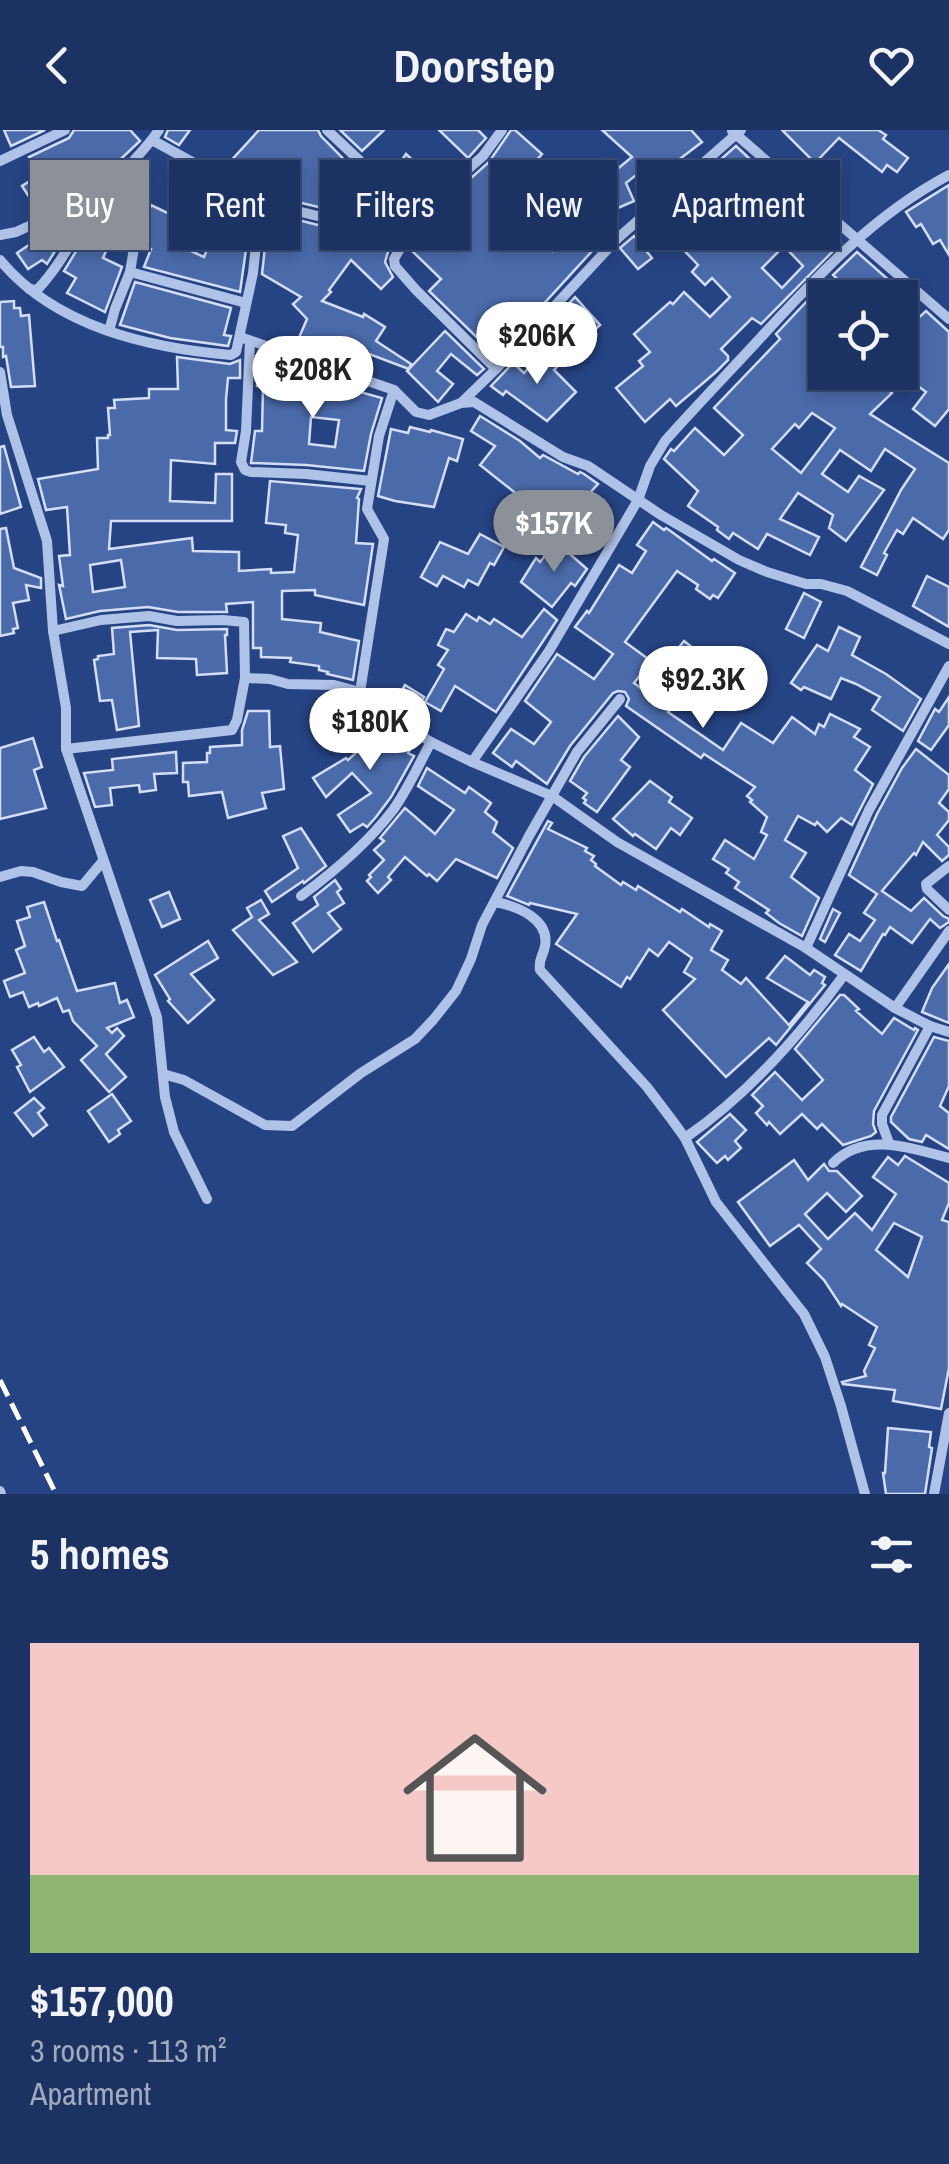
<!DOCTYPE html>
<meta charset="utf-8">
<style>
:root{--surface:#1c3262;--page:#293e6b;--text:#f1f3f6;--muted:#a0aabe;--line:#3a4d77;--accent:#8c9099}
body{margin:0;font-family:"Archivo Narrow",sans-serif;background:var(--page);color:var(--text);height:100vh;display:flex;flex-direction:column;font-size:38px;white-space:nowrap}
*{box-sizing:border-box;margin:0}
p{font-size:32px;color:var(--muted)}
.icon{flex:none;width:55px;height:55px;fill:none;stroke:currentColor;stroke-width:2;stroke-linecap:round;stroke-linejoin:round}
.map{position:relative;height:1364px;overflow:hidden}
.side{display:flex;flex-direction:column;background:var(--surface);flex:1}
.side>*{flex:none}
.top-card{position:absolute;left:30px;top:30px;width:890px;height:90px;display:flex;gap:20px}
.fabs{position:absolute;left:808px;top:150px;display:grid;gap:20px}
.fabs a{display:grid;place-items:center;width:110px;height:110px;border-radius:0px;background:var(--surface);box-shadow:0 5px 15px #0003,0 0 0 2px var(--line);font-size:50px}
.price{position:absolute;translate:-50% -85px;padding:0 22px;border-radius:35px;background:#fff;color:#222;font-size:32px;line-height:65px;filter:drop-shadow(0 2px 5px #0008)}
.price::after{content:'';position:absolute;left:50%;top:60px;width:30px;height:22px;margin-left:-15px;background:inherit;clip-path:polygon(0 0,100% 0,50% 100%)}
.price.current{background:var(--accent);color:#fff}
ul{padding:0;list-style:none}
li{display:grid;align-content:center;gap:20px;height:530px;padding:0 30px}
li span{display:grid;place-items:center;height:310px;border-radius:0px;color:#555}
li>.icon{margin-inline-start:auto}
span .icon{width:180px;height:180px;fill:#fffc;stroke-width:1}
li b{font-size:42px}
h2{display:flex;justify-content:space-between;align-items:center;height:120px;padding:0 30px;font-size:42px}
.chip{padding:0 35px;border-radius:0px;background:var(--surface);box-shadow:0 5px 15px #0003,0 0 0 2px var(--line);font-size:35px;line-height:90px}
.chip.current{background:var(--accent);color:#fff}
header{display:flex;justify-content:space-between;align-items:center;height:130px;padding:0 30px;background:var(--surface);font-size:45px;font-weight:700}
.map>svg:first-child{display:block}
</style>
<header><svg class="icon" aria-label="back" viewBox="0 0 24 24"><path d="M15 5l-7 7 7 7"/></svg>Doorstep<svg class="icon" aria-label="heart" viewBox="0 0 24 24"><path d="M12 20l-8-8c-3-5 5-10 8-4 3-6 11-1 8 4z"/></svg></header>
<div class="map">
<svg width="949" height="1364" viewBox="0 0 949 1364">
<rect width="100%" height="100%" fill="#264383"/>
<g fill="#4b6aaa" stroke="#d3def6" stroke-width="2.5" fill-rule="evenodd">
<path d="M 4,0 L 45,0 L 11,16 Z"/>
<path d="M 74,0 L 130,0 L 140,11 L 105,44 L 97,35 L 77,52 L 72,48 L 50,63 L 53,69 L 37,79 L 22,56 L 41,44 L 29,27 L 69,8 Z"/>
<path d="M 168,0 L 190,0 L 179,15 L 165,7 Z"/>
<path d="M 259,0 L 318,0 L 321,6 L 370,56 L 356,86 L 272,66 L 275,60 L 256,42 L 247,52 L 228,34 Z"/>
<path d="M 340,0 L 384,0 L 362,21 Z"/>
<path d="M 439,0 L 478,0 L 486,8 L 468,28 Z"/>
<path d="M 511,0 L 515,0 L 542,24 L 516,53 L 513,51 L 494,70 L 530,107 L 534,102 L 553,121 L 563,111 L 566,114 L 575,103 L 593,120 L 496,226 L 429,161 L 441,149 L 410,119 L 431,84 L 489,32 Z"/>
<path d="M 602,0 L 691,0 L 702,12 L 660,44 L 651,33 L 626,53 L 634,71 L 618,78 L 614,74 L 609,78 L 579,42 L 594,30 L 610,45 L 632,27 Z"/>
<path d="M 782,0 L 878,0 L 886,5 L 883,9 L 908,28 L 897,42 L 887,35 L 882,42 L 839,8 L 815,33 Z"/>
<path d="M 736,16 L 753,32 L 754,36 L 750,40 L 758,49 L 754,54 L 771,73 L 785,59 L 841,113 L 761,194 L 752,188 L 721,219 L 728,226 L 728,230 L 716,242 L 676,276 L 670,269 L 645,292 L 616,258 L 643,236 L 639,231 L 650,222 L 634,204 L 670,172 L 673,174 L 684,162 L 710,187 L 730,167 L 712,148 L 705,155 L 692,142 L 698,135 L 679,115 L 686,109 L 664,82 L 723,36 L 720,30 ZM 784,116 L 803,136 L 782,158 L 762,138 Z"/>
<path d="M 406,24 L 422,39 L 416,44 L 434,57 L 423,68 L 388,51 Z"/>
<path d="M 198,54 L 231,73 L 235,66 L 258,78 L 248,105 L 240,162 L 144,137 L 151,119 L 143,116 L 144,102 L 120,89 L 103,128 L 122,137 L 105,182 L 67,163 L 76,148 L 64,141 L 97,87 L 118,61 L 132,72 L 134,68 L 150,78 L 151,75 L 178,88 ZM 190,91 L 214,103 L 204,127 L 182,117 Z"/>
<path d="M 949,55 L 949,125 L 940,110 L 933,114 L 921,94 L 916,97 L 906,82 Z"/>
<path d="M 392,72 L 412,82 L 397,107 L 384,100 L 394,79 L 390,77 Z"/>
<path d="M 274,84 L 362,106 L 388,122 L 385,132 L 393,147 L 381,159 L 351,130 L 329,160 L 331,162 L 322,171 L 363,187 L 364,184 L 385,197 L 376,211 L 411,234 L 409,239 L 445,201 L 484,239 L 477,245 L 451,224 L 437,241 L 453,254 L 438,272 L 407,241 L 409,239 L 348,216 L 341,233 L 295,217 L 307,189 L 293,174 L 301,167 L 262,144 L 266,108 Z"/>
<path d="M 65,90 L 72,94 L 47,134 L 42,130 L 28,139 L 17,123 L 39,108 L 46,113 L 56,93 Z"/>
<path d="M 634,106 L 652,128 L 638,139 L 620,118 Z"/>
<path d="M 857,122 L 891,152 L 876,168 L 857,168 L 833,145 Z"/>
<path d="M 135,152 L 231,178 L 224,205 L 231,206 L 228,216 L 170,208 L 120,195 Z"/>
<path d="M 825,152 L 825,242 L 871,242 L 892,263 L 870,284 L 949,333 L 949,400 L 943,409 L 913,388 L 903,404 L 897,400 L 884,423 L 887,425 L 877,445 L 861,437 L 901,360 L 915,339 L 885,319 L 871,341 L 840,320 L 822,344 L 848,362 L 859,346 L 884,360 L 846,411 L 829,398 L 833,385 L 798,363 L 780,389 L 819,407 L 810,425 L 767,404 L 758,419 L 733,403 L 729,409 L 717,400 L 718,397 L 688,376 L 698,361 L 664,329 L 671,319 L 674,321 L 695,298 L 724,325 L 743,305 L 714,278 L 780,209 L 776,204 ZM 812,283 L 835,298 L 801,343 L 772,319 L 795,294 L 799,298 Z"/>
<path d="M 575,167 L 600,195 L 584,210 L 573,199 L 552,219 L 539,206 Z"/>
<path d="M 14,171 L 14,178 L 20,178 L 21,186 L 29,185 L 35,256 L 11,257 L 6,226 L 3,227 L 3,217 L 0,217 L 0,172 Z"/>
<path d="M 926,181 L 949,202 L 949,279 L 935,296 L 913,279 L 926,262 L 907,248 L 900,255 L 900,182 L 912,194 Z"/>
<path d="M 544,221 L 553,229 L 551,231 L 557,237 L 554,240 L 576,262 L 547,291 L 506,261 L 503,265 L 491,256 L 513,233 L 524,243 Z"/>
<path d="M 177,227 L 230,234 L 240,230 L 240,248 L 228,248 L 226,269 L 226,300 L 237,301 L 235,313 L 215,313 L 215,334 L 171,330 L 170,371 L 215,373 L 216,344 L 232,344 L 232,391 L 111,391 L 109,419 L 192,408 L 193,421 L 239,422 L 239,441 L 271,439 L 271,443 L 294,442 L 298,405 L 285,403 L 286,395 L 266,393 L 270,351 L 361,359 L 357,368 L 359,369 L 356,413 L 373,414 L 364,475 L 315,465 L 315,460 L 282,461 L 282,489 L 321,493 L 320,502 L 359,511 L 353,550 L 327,544 L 328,542 L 319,540 L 319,536 L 290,532 L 291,528 L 261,527 L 261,518 L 253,518 L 253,472 L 226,474 L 227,482 L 178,482 L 148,477 L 100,481 L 66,489 L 59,455 L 63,456 L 59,426 L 70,425 L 67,377 L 46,380 L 38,349 L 98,339 L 97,308 L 108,308 L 108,305 L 110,305 L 108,278 L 115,278 L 114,270 L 149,268 L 149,259 L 178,259 ZM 121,430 L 125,457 L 93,462 L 90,435 Z"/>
<path d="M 290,234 L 347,253 L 346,258 L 382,268 L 371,304 L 364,341 L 306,335 L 251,333 L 255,301 L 262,301 L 263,257 L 257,256 L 258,238 L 288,243 ZM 311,287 L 339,290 L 335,317 L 309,314 Z"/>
<path d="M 480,286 L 520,311 L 540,328 L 543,325 L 578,344 L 580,342 L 584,344 L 598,354 L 588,365 L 598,372 L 565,409 L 551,396 L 557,390 L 537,372 L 522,389 L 512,380 L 523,369 L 480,335 L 495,316 L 471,301 Z"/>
<path d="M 410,297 L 430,302 L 431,300 L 463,309 L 457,331 L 449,328 L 434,377 L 395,371 L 378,366 L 391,299 L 408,303 Z"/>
<path d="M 4,316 L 21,377 L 0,384 L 0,317 Z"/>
<path d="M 653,392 L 664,400 L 666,398 L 669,400 L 712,431 L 714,429 L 735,443 L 718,468 L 713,465 L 710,469 L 696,459 L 698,455 L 677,441 L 625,512 L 651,531 L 634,553 L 670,580 L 668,582 L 723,620 L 741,593 L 773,613 L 792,587 L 815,604 L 819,594 L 824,597 L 830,584 L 860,599 L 854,607 L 870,617 L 855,640 L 873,654 L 852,695 L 841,688 L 827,702 L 817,692 L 815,695 L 798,686 L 785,710 L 806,723 L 791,747 L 819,768 L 802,806 L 779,793 L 766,783 L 769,780 L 735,758 L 739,752 L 726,743 L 729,739 L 713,729 L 725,710 L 754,729 L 767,705 L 761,702 L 767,687 L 750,672 L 752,670 L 747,666 L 755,657 L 704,624 L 701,628 L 626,576 L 629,569 L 625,562 L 618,561 L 613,563 L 570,616 L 547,654 L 516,631 L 512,637 L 493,623 L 511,599 L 534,614 L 551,592 L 525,571 L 557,524 L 594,549 L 613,524 L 575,497 L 587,481 L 589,483 L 619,435 L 632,443 L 646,421 L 637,415 Z"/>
<path d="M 6,398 L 14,438 L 41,448 L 41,458 L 26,455 L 29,470 L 13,473 L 18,498 L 13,499 L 14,503 L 0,506 L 0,399 Z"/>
<path d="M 480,404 L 504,417 L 494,435 L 490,433 L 478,455 L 468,450 L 464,457 L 443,446 L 437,456 L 421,447 L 440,412 L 468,424 Z"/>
<path d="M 556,412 L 587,439 L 575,456 L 571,453 L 552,477 L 521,452 L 536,428 L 540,432 Z"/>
<path d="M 927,446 L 949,457 L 949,497 L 913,476 Z"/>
<path d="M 804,463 L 821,472 L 804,508 L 786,499 Z"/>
<path d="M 544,479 L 557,490 L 496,582 L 455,556 L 441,581 L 425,572 L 444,539 L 438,535 L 448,520 L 438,515 L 446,499 L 454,502 L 466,484 L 477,491 L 479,487 L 490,494 L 494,489 L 522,507 Z"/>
<path d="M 149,495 L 177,500 L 227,499 L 227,505 L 225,505 L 227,543 L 197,545 L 196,529 L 157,528 L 158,500 L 130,502 L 139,596 L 117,600 L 112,570 L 100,571 L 94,530 L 98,529 L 98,526 L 114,524 L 112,498 Z"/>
<path d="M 839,497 L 860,507 L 852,525 L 886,544 L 921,569 L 903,601 L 872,580 L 880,567 L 856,554 L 841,548 L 831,569 L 804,557 L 801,560 L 791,553 L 817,515 L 828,521 Z"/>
<path d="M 684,511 L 707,529 L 688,554 L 665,535 Z"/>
<path d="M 405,555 L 424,567 L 417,580 L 398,567 Z"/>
<path d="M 949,567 L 949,595 L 931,620 L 918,611 L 935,579 L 939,582 Z"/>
<path d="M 248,581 L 269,581 L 270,617 L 280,616 L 284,659 L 262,663 L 266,678 L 228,688 L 222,662 L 189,666 L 188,652 L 183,652 L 183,633 L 207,632 L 207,623 L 210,623 L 210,617 L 242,615 L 242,600 Z"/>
<path d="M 618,586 L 639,607 L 621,630 L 630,637 L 597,682 L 584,673 L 586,670 L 583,668 L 587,663 L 570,651 L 584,627 Z"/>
<path d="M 372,589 L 381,605 L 386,598 L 413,615 L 408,623 L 414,626 L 391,667 L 376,687 L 367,697 L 363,694 L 350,702 L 338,685 L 371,663 L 352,643 L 326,667 L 313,648 L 346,628 L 348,630 L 368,612 L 355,599 Z"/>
<path d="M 33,608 L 42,637 L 34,640 L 46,678 L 0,689 L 0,618 Z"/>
<path d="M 916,619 L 949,645 L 949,659 L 939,673 L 949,682 L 949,690 L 937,705 L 949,717 L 949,725 L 942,731 L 923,712 L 916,725 L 914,723 L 882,761 L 911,781 L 924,768 L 943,786 L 949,789 L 949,792 L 940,798 L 930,789 L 912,813 L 890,797 L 885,805 L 883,804 L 861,841 L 835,825 L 849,804 L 860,811 L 875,790 L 864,783 L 877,764 L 849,745 L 877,684 L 902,638 Z"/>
<path d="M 176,622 L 177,643 L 154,644 L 156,660 L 140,662 L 139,655 L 110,658 L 112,675 L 95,677 L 84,643 L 113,640 L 112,629 Z"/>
<path d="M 427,638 L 465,663 L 469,657 L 491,673 L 485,682 L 497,692 L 493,702 L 513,718 L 497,748 L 456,729 L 437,751 L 429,744 L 427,746 L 421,741 L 405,727 L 388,747 L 391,750 L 378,763 L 367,751 L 371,747 L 369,745 L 384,730 L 374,720 L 384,711 L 380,708 L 405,678 L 435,704 L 454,680 L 418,656 Z"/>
<path d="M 650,651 L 672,667 L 669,672 L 692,688 L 680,705 L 671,698 L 656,719 L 635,704 L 633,706 L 613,689 Z"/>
<path d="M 548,691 L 552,693 L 548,699 L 587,718 L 585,721 L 594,726 L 591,730 L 596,734 L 595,736 L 621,755 L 623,752 L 636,760 L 638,756 L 680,782 L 682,779 L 709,797 L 710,794 L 722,801 L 711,820 L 728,830 L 722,840 L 741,854 L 746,848 L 789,895 L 808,872 L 767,848 L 785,826 L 810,845 L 814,840 L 825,847 L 822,853 L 825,855 L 776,915 L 769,908 L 726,947 L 663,880 L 695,849 L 684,842 L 692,828 L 669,812 L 658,826 L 649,819 L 630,849 L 627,847 L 621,857 L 556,814 L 577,784 L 530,773 L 529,775 L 507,766 Z"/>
<path d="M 301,698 L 326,736 L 304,753 L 303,751 L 272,772 L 265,761 L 298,738 L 283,706 Z"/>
<path d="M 335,750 L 341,759 L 337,762 L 344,773 L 328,783 L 341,799 L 313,822 L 293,793 L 318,775 L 314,767 Z"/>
<path d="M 169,762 L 180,789 L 162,797 L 150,770 Z"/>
<path d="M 261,770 L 269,784 L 259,790 L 297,832 L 273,845 L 233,800 L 252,787 L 247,778 Z"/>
<path d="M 44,772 L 57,811 L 59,810 L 77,861 L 115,853 L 120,873 L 127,870 L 134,887 L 107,898 L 112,903 L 117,898 L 124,906 L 106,924 L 126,947 L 109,962 L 81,930 L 97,916 L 73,891 L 69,880 L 63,882 L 57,868 L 39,876 L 38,873 L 29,877 L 23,862 L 10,867 L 4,851 L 25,843 L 16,820 L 25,816 L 17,791 L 30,787 L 27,777 Z"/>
<path d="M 833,779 L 840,783 L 825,812 L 820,809 Z"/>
<path d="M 208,811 L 218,828 L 191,844 L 214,870 L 188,893 L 168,871 L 170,869 L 155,845 Z"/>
<path d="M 949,834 L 949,893 L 922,882 L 932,858 Z"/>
<path d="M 840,865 L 844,865 L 859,879 L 856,881 L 882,904 L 894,888 L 914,900 L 915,898 L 918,900 L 874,981 L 873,994 L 876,1002 L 871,1006 L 843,1015 L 822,994 L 817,999 L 802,984 L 780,1004 L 769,992 L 767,995 L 756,983 L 763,976 L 752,965 L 775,942 L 802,970 L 823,950 L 795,919 Z"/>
<path d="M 34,907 L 44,922 L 49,918 L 64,937 L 30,962 L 17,937 L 21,935 L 12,920 Z"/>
<path d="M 934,907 L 949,911 L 949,956 L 940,976 L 949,983 L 949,1019 L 926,1005 L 922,1012 L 909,1009 L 891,992 L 891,987 Z"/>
<path d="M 112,964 L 131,991 L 118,1000 L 120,1004 L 109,1012 L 88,981 Z"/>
<path d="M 34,968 L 44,978 L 38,983 L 47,995 L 33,1006 L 15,983 Z"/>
<path d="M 730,984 L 746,1000 L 735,1011 L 741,1018 L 728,1030 L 725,1026 L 717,1033 L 697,1012 Z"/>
<path d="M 905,1026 L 949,1053 L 949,1073 L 942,1090 L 949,1092 L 949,1238 L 941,1279 L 893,1271 L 895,1260 L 843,1254 L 842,1252 L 866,1246 L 864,1241 L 875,1218 L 869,1215 L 877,1197 L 842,1174 L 841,1176 L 824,1150 L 807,1133 L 821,1119 L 799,1095 L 770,1116 L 738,1072 L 794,1030 L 808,1050 L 824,1034 L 829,1041 L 837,1041 L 862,1066 L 846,1082 L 827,1063 L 805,1084 L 828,1109 L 855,1083 L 872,1100 L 896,1064 L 873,1047 L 888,1027 L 898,1035 ZM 894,1093 L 922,1107 L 908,1147 L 876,1120 Z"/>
<path d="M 888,1298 L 931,1302 L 929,1317 L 932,1318 L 925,1364 L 886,1364 L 883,1343 L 885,1343 Z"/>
</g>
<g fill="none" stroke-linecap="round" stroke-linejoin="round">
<g stroke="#afc2e7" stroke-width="10">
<path d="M 327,0 L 359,30 L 384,59 L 424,78"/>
<path d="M 732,1 L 949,189"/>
<path d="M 152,10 L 269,74 L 366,98 L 386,112 L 400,117"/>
<path d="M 0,31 L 65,0"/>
<path d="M 0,105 L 16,102 L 60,82 L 92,80"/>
<path d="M 0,130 C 55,197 149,218 231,225 L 236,222 L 253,143 L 257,106 L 269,74"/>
<path d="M 130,142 L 246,173"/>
<path d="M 29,159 L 37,160 C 60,136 73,108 91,80 C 111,51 139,29 159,0"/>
<path d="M 109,201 L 115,179 L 130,142 L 136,106"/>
<path d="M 240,207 L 394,260 L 416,282 L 429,285 L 461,273 L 474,272 L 563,327 L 588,336 L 661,385 L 739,430 L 767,442 L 806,454 L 821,454 L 847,461 L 949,514"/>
<path d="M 250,211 L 246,301 L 241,332 L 245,340 L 251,342 L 306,344 L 371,351"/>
<path d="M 496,239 L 416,160 L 395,136 L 394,129 L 424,78 L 483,26 L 502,0"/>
<path d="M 0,242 L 7,285 L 47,411 L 53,501 L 66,578 L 66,619 L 157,887 L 165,967 L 174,1002 L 207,1069"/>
<path d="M 462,272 L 496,239 L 618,108 L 741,0"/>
<path d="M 53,501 L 101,490 L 149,486 L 177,491 L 223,490 L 244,492 L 245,548 L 270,549 L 288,554 L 334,555 L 360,562 L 376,579 L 431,612 L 472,632 L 552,666 L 617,712 L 806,818 L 895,878 L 930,896 L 949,902"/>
<path d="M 360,562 L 384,409 L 367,379 L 379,306 L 394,260"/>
<path d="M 66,619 L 232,600 L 237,590 L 245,548"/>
<path d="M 472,632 L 549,521 L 638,370 L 650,336 L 665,311 C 697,275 731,240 764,204 C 820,143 875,84 949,45"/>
<path d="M 949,736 L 926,754 L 927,759 L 949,780"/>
<path d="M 0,747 L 21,741 L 33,742 L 61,752 L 82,756 L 103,731"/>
<path d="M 301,766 C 335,741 367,714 393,680 C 408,659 419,634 431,612"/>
<path d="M 495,772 C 517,776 550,789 545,816 C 543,827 538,829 540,840 L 647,957 L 672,990 L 685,1008 L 716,1072 L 804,1184 L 825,1227 L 841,1276 L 865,1364"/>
<path d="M 806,818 L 869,680 L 949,536"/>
<path d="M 895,878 L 949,801"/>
<path d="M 163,944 L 184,950 L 265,995 L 292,996 L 361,943 L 415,909 L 433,890 L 456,861 L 471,829 L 482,795 L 529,706 L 577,622 L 620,569"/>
<path d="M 685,1008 C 745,967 801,904 844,845"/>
<path d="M 889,1013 L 882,994 L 882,985 L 930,896"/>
<path d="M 833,1033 C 865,1001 911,1018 949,1028"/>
<path d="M 0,1361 L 1,1364"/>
<path d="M 934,1364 L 949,1283"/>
</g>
<path stroke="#fff" stroke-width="5" stroke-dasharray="18 8" stroke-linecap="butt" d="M 0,1250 L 56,1364"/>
</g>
</svg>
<div class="fabs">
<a><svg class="icon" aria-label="locate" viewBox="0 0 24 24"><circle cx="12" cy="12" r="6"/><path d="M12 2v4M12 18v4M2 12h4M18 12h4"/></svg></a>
</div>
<b class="price" style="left:537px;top:257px">$206K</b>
<b class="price" style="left:313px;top:291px">$208K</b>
<b class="price current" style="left:554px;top:445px">$157K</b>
<b class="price" style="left:703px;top:601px">$92.3K</b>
<b class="price" style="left:370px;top:643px">$180K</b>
<div class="top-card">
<a class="chip current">Buy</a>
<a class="chip">Rent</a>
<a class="chip">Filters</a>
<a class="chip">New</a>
<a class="chip">Apartment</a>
</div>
</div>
<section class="side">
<h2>5 homes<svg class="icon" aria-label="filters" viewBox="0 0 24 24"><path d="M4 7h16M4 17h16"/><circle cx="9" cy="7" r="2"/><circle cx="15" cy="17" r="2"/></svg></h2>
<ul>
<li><span style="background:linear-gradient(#f6c9c9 75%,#8fb573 0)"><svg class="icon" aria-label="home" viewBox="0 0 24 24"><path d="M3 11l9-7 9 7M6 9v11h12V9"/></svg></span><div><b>$157,000</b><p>3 rooms · 113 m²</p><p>Apartment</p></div></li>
</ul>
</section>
